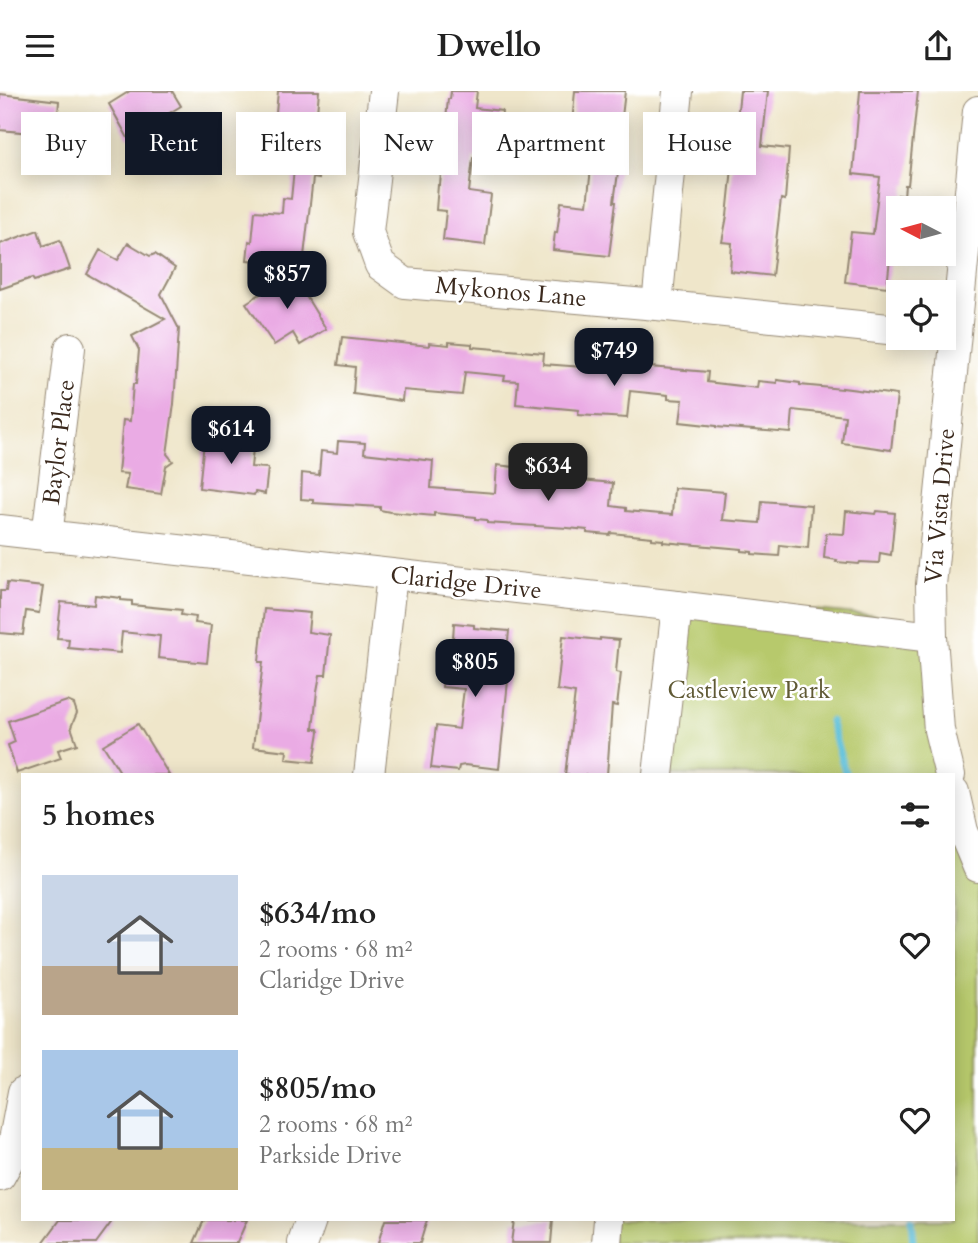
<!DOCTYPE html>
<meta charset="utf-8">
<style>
:root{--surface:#fff;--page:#f6f6f6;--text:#222;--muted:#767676;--accent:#111827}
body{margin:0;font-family:Cardo,serif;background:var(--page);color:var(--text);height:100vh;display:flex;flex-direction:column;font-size:26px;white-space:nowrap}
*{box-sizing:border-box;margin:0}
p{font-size:23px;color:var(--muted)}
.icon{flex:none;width:38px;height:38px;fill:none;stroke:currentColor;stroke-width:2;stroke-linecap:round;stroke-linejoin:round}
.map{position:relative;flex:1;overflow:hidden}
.side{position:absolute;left:21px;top:682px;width:934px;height:448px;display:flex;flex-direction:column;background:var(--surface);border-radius:0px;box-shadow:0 4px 18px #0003}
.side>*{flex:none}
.banner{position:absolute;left:21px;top:21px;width:936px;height:63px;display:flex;gap:14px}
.needle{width:46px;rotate:276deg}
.controls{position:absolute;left:886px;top:105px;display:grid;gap:14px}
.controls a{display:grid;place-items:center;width:70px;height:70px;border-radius:0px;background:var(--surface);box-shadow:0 4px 18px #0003;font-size:35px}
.price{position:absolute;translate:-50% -60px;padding:0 16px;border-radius:14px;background:var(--accent);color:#fff;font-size:23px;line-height:46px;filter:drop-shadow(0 2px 4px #0008)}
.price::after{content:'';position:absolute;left:50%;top:42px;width:21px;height:16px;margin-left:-10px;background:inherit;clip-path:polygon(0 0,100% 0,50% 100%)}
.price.selected{background:#222;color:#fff}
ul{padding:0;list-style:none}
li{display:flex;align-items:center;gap:21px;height:175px;padding:0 21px}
li span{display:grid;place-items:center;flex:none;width:196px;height:140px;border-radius:0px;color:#555}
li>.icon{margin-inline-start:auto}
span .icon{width:84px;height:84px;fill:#fffc;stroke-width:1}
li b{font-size:30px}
h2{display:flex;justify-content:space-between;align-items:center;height:84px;padding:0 21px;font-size:30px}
.tag{padding:0 24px;border-radius:0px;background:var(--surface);box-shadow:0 4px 18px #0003;font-size:24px;line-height:63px}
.tag.selected{background:var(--accent);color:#fff}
header{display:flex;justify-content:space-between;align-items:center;height:91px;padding:0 21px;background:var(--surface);font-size:32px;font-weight:700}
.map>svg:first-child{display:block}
</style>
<header><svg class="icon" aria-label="menu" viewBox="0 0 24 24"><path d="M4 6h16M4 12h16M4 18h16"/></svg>Dwello<svg class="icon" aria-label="share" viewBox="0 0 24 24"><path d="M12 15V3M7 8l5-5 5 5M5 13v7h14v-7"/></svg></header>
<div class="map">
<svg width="978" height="1152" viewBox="0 0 978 1152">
<rect width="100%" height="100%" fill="#fff"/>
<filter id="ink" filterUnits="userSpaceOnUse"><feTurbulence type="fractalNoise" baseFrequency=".0143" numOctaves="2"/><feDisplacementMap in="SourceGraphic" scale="14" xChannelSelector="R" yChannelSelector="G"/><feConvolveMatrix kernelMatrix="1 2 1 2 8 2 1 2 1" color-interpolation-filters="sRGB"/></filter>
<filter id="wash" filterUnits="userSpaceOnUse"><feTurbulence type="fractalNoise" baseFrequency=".00686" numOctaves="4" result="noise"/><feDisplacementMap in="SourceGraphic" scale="28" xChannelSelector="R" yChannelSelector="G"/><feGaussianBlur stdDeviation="1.57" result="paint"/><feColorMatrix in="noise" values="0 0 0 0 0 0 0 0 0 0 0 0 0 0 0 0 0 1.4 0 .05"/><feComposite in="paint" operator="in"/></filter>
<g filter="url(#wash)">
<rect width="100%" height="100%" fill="#efe6ca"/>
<g fill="#b7c96c" stroke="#797a45" stroke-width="2">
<path d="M 672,506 L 930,530 L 949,684 L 653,684 Z"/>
<path d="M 954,703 L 978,782 L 978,1152 L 613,1152 L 610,1129 L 954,1129 Z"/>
</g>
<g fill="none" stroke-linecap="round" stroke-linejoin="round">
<g stroke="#5cc0da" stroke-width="7">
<path d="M 830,630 L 846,684"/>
<path d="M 911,1129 L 913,1152"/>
</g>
</g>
<g id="blocks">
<g fill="#eaabe4">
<path d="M 130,0 L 172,0 L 181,15 L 128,47 L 109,13 Z"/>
<path d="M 278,0 L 319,0 L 316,32 L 325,33 L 323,52 L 325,53 L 323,76 L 320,76 L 319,88 L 313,87 L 303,174 L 247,169 L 249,150 L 252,151 L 255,120 L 282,122 L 283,107 L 291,108 L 295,68 L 272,65 Z"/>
<path d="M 451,0 L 477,0 L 475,17 L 502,20 L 498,70 L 473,67 L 469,101 L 491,104 L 485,154 L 443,149 L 446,120 L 436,119 L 438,94 L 440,94 L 448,8 L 450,8 Z"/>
<path d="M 575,0 L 625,0 L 619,52 L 622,52 L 614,111 L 616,111 L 609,165 L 553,159 L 555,141 L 557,142 L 561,111 L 587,114 L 592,68 L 569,66 Z"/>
<path d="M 740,0 L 768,0 L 762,55 L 789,58 L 785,109 L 781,108 L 772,185 L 730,180 L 732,152 L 722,151 L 727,125 Z"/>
<path d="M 860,0 L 918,0 L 908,94 L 905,94 L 904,105 L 898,104 L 898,168 L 890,167 L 887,196 L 845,191 L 851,141 L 873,143 L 880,86 L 853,83 Z"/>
<path d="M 0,3 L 59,10 L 58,23 L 93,27 L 88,77 L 63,74 L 64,68 L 29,64 L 31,42 L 0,39 Z"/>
<path d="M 38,139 L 43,155 L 60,149 L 70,178 L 34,190 L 32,187 L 0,198 L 0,153 Z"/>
<path d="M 128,152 L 150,165 L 155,163 L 175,177 L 161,203 L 179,238 L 174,313 L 167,363 L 173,370 L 166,375 L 161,403 L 125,398 L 128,383 L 118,382 L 123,329 L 130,330 L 133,293 L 136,293 L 139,259 L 132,245 L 165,228 L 87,183 L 100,159 L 118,169 Z"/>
<path d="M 303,176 L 301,197 L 326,238 L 300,254 L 293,242 L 274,254 L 246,212 Z"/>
<path d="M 342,246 L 429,255 L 429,252 L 449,254 L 449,251 L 472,253 L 472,256 L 544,262 L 543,273 L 583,276 L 584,268 L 595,269 L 595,268 L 638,273 L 638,275 L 708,281 L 707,291 L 757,297 L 758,290 L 777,292 L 777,289 L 800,292 L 800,294 L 842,298 L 842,297 L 897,304 L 891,359 L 842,352 L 845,325 L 829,323 L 793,319 L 791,342 L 716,336 L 716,335 L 680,331 L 683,309 L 668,308 L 668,304 L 630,300 L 627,327 L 578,324 L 579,319 L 516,313 L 518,290 L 504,289 L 505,285 L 465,281 L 462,304 L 403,299 L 402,310 L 353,303 L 355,276 L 338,274 Z"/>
<path d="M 205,342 L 254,349 L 251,376 L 268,377 L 265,403 L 255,401 L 254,404 L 199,397 Z"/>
<path d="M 338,350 L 365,352 L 364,362 L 433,370 L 431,397 L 495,402 L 497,374 L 550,380 L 549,386 L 613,392 L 611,415 L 626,417 L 626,420 L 672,424 L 674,397 L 725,401 L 722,429 L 760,432 L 762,410 L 811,414 L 808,457 L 780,454 L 779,465 L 752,463 L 752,461 L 742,460 L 742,458 L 663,451 L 663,449 L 652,448 L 652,446 L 611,442 L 610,444 L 587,442 L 587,439 L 568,437 L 487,432 L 487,429 L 476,428 L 476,426 L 434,422 L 434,425 L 390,421 L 380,419 L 380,416 L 313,412 L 313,409 L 301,408 L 302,382 L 319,384 L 321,360 L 337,362 Z"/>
<path d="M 846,420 L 876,423 L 877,420 L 895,422 L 891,464 L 880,462 L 879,472 L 860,471 L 859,473 L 836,471 L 837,469 L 824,467 L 826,442 L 844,443 Z"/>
<path d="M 7,492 L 43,496 L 39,522 L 26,520 L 23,544 L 0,542 L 0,500 L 6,500 Z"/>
<path d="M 95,504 L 121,507 L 121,509 L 132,510 L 132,514 L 182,519 L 181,524 L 196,526 L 195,532 L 211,534 L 207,572 L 158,567 L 160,545 L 122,541 L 120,562 L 68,557 L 69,548 L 57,547 L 61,511 L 94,514 Z"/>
<path d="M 264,518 L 310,522 L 308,541 L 330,544 L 326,584 L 320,584 L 317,600 L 313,638 L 318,638 L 319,641 L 314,671 L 286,668 L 287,660 L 253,656 L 263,571 L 259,571 Z"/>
<path d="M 454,532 L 474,534 L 474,537 L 509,540 L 505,580 L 509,580 L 499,678 L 465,674 L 459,675 L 458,680 L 431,677 L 436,635 L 459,638 L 464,598 L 442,596 L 445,562 L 452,563 Z"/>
<path d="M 563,545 L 600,549 L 600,547 L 619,549 L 616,581 L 621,582 L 617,615 L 612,614 L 607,684 L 565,684 L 575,602 L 557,599 Z"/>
<path d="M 67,610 L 74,613 L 77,622 L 71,636 L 77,653 L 58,659 L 61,667 L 17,682 L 8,654 L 15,651 L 8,630 Z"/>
<path d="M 138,633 L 169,684 L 122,684 L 103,654 Z"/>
<path d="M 60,1129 L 113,1129 L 96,1152 L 43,1152 Z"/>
<path d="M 204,1129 L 247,1129 L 237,1152 L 194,1152 Z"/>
<path d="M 385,1129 L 427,1129 L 420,1152 L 378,1152 Z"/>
<path d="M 514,1129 L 553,1129 L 551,1152 L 511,1152 Z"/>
</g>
</g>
</g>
<g filter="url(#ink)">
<use href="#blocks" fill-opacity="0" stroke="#958874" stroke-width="2"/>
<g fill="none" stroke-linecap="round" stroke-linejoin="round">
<defs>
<g id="minor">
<path d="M 384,0 L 368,141 L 380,174 L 405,192 L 657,214 L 898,239"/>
<path d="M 657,214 L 678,0"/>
<path d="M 0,439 L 677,515 L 932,546"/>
<path d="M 47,445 L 70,257"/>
<path d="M 369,684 L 392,484"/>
<path d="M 658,684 L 677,515"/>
<path d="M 950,684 L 939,639 L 932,546 L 931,494 L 978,20"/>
<path d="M 954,701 L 963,740 L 978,776"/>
<path d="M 0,1085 L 11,1065 L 23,1001"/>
<path d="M 303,1152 L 311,1129"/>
<path d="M 607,1152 L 609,1129"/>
</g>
</defs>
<use href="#minor" stroke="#958874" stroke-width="32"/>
<use href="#minor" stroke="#fff" stroke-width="30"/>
</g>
</g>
<g text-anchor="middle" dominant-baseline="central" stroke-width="5" stroke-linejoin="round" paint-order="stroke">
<g font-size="24" fill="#3b2a1e" stroke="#fff">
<text transform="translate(511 201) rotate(5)">Mykonos Lane</text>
<text transform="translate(59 351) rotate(-83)">Baylor Place</text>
<text transform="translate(940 415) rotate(-85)">Via Vista Drive</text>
<text transform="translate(466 492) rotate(6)">Claridge Drive</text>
</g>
<g font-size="24" fill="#605a35" stroke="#fff">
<text x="749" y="599">Castleview Park</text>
</g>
</g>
</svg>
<div class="controls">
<a><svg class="needle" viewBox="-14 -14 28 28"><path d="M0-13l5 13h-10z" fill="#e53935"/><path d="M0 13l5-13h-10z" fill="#767676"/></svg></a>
<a><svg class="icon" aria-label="locate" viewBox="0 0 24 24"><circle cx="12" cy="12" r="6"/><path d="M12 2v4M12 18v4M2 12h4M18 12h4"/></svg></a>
</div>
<b class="price" style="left:287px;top:220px">$857</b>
<b class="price" style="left:614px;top:297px">$749</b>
<b class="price" style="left:231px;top:375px">$614</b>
<b class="price selected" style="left:548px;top:412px">$634</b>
<b class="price" style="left:475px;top:608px">$805</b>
<div class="banner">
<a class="tag">Buy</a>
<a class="tag selected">Rent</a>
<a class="tag">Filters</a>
<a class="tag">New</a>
<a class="tag">Apartment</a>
<a class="tag">House</a>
</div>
<section class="side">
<h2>5 homes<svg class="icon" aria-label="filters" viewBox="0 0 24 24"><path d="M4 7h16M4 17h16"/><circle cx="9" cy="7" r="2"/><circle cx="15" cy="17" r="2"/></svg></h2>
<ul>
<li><span style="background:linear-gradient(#c9d6e8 65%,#b9a48a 0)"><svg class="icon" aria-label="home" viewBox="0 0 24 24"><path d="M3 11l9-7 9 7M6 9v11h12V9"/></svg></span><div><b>$634/mo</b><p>2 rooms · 68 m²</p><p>Claridge Drive</p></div><svg class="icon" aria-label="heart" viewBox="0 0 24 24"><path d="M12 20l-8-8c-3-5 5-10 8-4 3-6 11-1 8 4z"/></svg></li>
<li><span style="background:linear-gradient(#a9c7e8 70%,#c2b280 0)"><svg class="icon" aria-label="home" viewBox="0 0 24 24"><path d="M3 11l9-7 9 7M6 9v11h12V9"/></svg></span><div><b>$805/mo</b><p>2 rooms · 68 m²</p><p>Parkside Drive</p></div><svg class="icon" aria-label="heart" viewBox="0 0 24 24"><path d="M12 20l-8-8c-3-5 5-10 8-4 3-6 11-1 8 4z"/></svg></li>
</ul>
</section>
</div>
